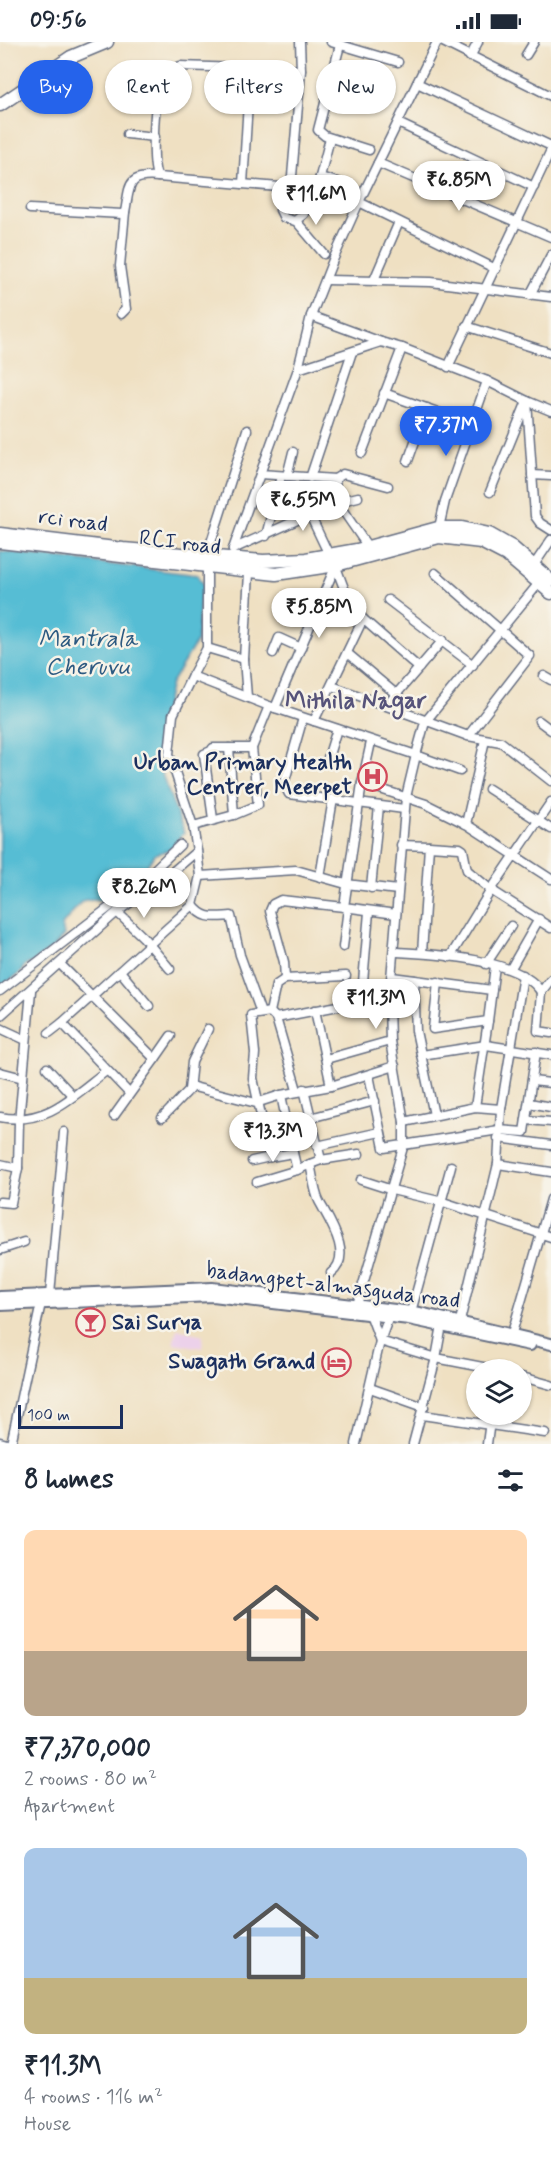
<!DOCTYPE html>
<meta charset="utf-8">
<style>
:root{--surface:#fff;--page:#f2f2f3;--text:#1f2937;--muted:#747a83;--accent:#2563eb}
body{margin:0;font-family:Mynerve,sans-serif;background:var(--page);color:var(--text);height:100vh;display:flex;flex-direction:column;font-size:22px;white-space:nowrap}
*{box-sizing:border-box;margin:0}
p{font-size:20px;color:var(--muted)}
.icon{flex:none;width:33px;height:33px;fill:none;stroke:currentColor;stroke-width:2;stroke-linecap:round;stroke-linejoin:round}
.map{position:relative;height:1402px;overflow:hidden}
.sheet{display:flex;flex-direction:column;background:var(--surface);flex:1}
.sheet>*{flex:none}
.hud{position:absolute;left:18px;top:18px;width:516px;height:54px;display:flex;gap:12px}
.buttons{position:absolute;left:466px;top:1317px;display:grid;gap:12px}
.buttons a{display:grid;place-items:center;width:66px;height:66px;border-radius:50%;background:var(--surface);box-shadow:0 2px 4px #0004;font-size:30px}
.scale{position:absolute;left:18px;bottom:15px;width:105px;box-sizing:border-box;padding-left:6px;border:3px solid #1b2f5e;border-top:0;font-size:16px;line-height:21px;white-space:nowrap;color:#1b2f5e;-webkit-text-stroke:4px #f7f3e8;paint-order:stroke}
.price{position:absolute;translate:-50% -51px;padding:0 14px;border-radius:21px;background:#fff;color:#222;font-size:20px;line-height:39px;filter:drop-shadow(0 2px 3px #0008)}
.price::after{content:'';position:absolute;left:50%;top:36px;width:18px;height:14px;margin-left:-9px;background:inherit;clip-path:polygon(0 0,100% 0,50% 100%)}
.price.on{background:var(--accent);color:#fff}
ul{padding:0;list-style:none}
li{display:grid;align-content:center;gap:12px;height:318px;padding:0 24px}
li span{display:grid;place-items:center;height:186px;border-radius:12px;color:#555}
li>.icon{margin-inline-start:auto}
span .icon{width:108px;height:108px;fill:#fffc;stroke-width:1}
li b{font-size:26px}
h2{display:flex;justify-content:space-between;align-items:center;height:72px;padding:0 24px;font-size:26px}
.chip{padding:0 21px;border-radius:27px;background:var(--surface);box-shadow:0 2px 4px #0004;font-size:21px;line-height:54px}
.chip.on{background:var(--accent);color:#fff}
.status{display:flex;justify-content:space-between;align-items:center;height:42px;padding:0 30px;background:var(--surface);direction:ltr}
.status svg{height:16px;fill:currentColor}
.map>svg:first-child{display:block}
</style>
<div class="status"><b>09:56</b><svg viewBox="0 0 49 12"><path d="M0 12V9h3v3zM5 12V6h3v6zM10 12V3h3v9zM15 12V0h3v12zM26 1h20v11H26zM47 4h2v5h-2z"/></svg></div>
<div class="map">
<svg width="551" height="1402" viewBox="0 0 551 1402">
<rect width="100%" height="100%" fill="#f7f3e8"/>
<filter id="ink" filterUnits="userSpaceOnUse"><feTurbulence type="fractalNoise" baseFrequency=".0167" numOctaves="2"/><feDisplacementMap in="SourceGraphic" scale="12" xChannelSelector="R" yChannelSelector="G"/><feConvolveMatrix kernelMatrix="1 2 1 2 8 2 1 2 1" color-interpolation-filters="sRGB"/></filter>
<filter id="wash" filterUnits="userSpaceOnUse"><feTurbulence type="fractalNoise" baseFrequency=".008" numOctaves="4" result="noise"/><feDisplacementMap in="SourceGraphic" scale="24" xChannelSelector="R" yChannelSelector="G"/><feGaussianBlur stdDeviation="1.35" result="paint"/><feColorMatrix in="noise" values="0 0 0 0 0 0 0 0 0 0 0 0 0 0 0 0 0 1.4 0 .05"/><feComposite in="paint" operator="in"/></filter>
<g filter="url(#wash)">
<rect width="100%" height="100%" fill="#efe0c2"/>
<path fill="#ecd1ea" d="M 177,1287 L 203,1293 L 202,1306 L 173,1301 Z"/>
<path fill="#56bdd4" stroke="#387699" stroke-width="1.5" d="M 0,509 L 198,533 L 204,543 L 200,557 L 197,599 L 171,641 L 158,696 L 159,724 L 184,791 C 169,804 180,806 155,812 L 142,831 L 109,859 L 92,857 L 82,859 L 62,883 L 64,893 L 54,905 L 32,921 L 25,923 L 20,931 L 0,945 Z"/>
</g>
<g filter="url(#ink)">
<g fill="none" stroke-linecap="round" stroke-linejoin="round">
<defs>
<g id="minor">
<path d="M 331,0 L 398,20"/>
<path d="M 443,0 L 551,54"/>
<path d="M 340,3 L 318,88 L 325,94 L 369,108"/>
<path d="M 526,13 L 534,0"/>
<path d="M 470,15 L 478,0"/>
<path d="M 417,41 L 551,104"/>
<path d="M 398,81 L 534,145"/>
<path d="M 127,92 L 155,95"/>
<path d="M 378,121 L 551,195"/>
<path d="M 320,135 L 347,143"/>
<path d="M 243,142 L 250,28"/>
<path d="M 291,146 L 158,135 C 151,126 154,67 158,55 C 162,44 172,32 180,24 L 301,28"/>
<path d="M 289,155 L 298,155 L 305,164 L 304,172 L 295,179 L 284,176 L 280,168 L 282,160 L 289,155 L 291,146 L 301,28 L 300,0"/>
<path d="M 359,160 L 496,227"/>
<path d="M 30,167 L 122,172 L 125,170 C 130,145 126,132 158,135"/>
<path d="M 305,168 L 314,158 L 330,96"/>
<path d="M 296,179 L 324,212"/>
<path d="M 326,238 L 431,240 L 551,255"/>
<path d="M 374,238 L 399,180"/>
<path d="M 530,253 L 551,213"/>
<path d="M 121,272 L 126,267 L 120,224 L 125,170"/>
<path d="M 311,274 L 381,300"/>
<path d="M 466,284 L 551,311"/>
<path d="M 448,325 L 551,108"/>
<path d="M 298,327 L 381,300 L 402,306 L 487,339 L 527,359 L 535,474 L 540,481 L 551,488"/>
<path d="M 384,351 L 471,382"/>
<path d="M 247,388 L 207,513 L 207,606 L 192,634 L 269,664 L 416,713 L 406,755 L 389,961 L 390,999 L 404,1080 L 404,1102 L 357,1263"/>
<path d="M 362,411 L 402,306"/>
<path d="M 408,419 L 427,366"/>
<path d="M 532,433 L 551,434"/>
<path d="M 287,434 L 293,410"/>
<path d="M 310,436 L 352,310"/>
<path d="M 335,437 L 343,432 L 388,444"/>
<path d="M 490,450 L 527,359 L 551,369"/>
<path d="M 312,469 L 310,473 L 329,513"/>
<path d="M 438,490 L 445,459 L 487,339"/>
<path d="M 266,494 L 281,434"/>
<path d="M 368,505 L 337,460 L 335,437 L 260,432 L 298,327 L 311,274 L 333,218 L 359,160 L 437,0"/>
<path d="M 233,507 L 337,460 L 358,455"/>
<path d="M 233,507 L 260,432"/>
<path d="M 534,523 L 551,498"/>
<path d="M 336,525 L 348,557 L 363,577 L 419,626"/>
<path d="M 435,531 L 530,614 L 468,694"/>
<path d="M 388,558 L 473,623"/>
<path d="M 207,606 L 244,617"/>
<path d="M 273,611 L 279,596 L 301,606"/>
<path d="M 347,611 L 396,652"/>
<path d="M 544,634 L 551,638"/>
<path d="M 332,644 L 468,694 L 501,700 L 551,739"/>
<path d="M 247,655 L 244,617 L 249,531"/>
<path d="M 387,663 L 443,598"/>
<path d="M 275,666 L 336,523"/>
<path d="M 303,676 L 284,742 L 289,752 L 404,767"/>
<path d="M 314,679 L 363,577"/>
<path d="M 539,679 L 551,688"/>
<path d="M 371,700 L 362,741 L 426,762 L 466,782 L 551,837"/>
<path d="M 229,706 L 234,773"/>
<path d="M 327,719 L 337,687"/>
<path d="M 460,729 L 416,713 L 425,680 L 539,541"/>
<path d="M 362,741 L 344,865 L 396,872"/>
<path d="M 489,747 L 551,787"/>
<path d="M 213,777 L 204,712 L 211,709 L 213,706 L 252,706"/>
<path d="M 466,782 L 485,698"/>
<path d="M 193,784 L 234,773 L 258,763 L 252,706 L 269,664"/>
<path d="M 401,803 L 429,804 L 422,911"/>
<path d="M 429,804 L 460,806 L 463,808 L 467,828 L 491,848 L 551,886"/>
<path d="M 200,834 L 296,828 L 346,842 L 398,848"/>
<path d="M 320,835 L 333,757"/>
<path d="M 371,846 L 379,764"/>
<path d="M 193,863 C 204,878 214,875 231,874 L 240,913 L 261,971"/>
<path d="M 344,865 L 281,858 L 273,862 L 270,869 L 284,920 L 285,937 L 346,934"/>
<path d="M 117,870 L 143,895 L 170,927"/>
<path d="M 343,905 L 348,866"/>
<path d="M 395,910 C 433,912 520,916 541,950"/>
<path d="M 450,915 L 491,848 L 551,760"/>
<path d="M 60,922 L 155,1017 L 114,1074"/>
<path d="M 486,922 L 511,884"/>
<path d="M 511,926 L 539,877"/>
<path d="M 120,929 L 149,964"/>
<path d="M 392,935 L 492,948"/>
<path d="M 551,937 L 541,950 L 538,989 L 551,991"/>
<path d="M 414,938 L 416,989 L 434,1073"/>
<path d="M 438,940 L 433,987 L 488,979 L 495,924"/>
<path d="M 0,949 L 137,844 L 180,803"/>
<path d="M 364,959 L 363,940 L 369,870"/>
<path d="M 315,968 L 331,1044"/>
<path d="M 270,970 L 276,943 L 285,937"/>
<path d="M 0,974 L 117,870 L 170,832 L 197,809"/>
<path d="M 276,976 L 297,1048"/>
<path d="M 0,986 L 26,998"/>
<path d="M 49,991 L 62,981"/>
<path d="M 421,1013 L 486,1003 L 551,1013"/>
<path d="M 155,1017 L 171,994"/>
<path d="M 326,1017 L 390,999"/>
<path d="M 47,1026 L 73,1054"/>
<path d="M 0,1030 L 23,1036"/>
<path d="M 369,1033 L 384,1106 L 499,1088 L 524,1090 L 536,1010"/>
<path d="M 532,1039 L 551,1041"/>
<path d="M 190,1044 L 256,1061"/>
<path d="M 304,1047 L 321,1118 L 310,1122"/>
<path d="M 129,1051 L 62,981 L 193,863 L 200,834 L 197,809 L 193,784 L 169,712 L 173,673 L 192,634"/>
<path d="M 281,1053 L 331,1044 L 395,1024"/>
<path d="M 259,1060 L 281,1053 L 293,1111"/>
<path d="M 529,1061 L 551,1065"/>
<path d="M 475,1065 L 488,979"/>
<path d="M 0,1075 C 45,1084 72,1055 106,1029"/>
<path d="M 162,1076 L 189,1048 L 192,1020 L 208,987"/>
<path d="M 310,1076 L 375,1059"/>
<path d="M 526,1078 L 551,1080"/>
<path d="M 404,1080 L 475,1065 L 501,1067"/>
<path d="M 498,1096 L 551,1103"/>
<path d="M 317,1104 L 380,1090"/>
<path d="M 321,1118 L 359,1112"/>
<path d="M 252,1119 L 270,1115"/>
<path d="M 0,1122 L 18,1126"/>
<path d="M 498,1122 L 551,1130"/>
<path d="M 361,1138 L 392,1148 L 443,1160 L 551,1195"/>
<path d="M 257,1140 L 297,1128"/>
<path d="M 0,1160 L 11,1161 L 18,1126 L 19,1079 L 31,949"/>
<path d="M 0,1208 L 24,1200"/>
<path d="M 331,1231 C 354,1214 329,1178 319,1159 C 314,1149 313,1134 310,1122 L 297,1128 L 293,1111 L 270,1115 L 253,1036 L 255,1011 L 251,973 L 270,970 L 276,976 L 364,959 L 389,961"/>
<path d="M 50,1253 L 64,1090"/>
<path d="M 369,1269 L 380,1299"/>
<path d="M 411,1270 L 451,1124"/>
<path d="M 460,1279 L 498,1122 L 501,1067 L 523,933"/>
<path d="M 512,1291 L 551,1157"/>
<path d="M 380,1299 L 436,1316 L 498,1328"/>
<path d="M 522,1335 L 551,1343"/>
<path d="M 370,1346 L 424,1365"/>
<path d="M 422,1373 L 545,1391"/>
<path d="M 0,1400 L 7,1402"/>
<path d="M 11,1402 L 41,1261"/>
<path d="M 356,1402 L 380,1299 L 391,1269"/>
<path d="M 413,1402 L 436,1316 L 442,1283"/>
<path d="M 487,1402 L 491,1372"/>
</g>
<g id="tertiary">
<path d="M 0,1255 L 212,1246 L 420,1271 L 551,1302"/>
<path d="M 0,1263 L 213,1254 L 409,1277 L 530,1303"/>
</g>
<g id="secondary">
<path d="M 0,63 L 71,15 L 107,0"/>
<path d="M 0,492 L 123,507 L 263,519 L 306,517 L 357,508 L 438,486 L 462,486 L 489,492 L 512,505 L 551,539"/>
<path d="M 0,500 L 276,532 L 336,523 L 439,495 L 481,500 L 506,513 L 551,551"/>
</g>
</defs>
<use href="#minor" stroke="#656d81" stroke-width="11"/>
<use href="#tertiary" stroke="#656d81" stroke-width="14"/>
<use href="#secondary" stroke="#656d81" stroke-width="15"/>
<use href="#minor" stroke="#fff" stroke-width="8"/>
<use href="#tertiary" stroke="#fff" stroke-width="10"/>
<use href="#secondary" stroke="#fff" stroke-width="12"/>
</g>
</g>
<defs>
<symbol id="hospital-ring" viewBox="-11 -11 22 22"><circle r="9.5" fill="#f7f3e8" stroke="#d1495b" stroke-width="1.5"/><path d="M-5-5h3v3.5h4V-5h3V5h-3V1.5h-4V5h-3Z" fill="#d1495b"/></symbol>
<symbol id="bar-ring" viewBox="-11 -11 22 22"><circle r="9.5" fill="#f7f3e8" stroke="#d1495b" stroke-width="1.5"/><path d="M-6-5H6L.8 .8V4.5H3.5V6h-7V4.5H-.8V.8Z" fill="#d1495b"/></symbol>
<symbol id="hotel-ring" viewBox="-11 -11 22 22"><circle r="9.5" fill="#f7f3e8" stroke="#d1495b" stroke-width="1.5"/><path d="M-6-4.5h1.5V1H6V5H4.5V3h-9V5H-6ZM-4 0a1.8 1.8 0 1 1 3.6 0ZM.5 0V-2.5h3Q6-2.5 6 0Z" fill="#d1495b"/></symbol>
</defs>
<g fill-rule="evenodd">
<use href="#hospital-ring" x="356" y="718" width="33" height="33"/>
<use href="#bar-ring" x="74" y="1264" width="33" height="33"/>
<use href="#hotel-ring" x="320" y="1304" width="33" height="33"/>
</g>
<g text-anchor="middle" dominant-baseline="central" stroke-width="5" stroke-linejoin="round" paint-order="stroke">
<g font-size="22" fill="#1b2f5e" stroke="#f7f3e8">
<text transform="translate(73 479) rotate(7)">rci road</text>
<text transform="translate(180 501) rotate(7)">RCI road</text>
<text transform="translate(333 1244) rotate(7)">badangpet-almasguda road</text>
</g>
<g font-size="22" font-weight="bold" fill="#1b2f5e" stroke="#f7f3e8" text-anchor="end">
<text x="352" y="721">Urban Primary Health<tspan x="352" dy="25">Centrer, Meerpet</tspan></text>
<text x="112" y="1281" text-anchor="start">Sai Surya</text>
<text x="315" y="1320">Swagath Grand</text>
</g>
<g font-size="24" font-style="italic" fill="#2d5a81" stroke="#f7f3e8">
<text x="88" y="597">Mantrala<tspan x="88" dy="28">Cheruvu</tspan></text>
</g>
<g font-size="24" font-weight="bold" fill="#56537a" stroke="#f7f3e8">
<text x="356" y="659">Mithila Nagar</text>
</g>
</g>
</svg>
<div class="buttons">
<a><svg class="icon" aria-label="layers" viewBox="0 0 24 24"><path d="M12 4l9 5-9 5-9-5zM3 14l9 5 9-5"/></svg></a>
</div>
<div class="scale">100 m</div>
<b class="price" style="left:459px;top:170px">₹6.85M</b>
<b class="price" style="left:316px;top:184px">₹11.6M</b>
<b class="price on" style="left:446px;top:415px">₹7.37M</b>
<b class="price" style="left:303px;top:490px">₹6.55M</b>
<b class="price" style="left:319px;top:597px">₹5.85M</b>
<b class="price" style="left:144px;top:877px">₹8.26M</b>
<b class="price" style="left:376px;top:988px">₹11.3M</b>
<b class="price" style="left:273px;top:1121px">₹13.3M</b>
<div class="hud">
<a class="chip on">Buy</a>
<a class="chip">Rent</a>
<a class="chip">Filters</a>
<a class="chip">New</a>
</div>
</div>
<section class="sheet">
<h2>8 homes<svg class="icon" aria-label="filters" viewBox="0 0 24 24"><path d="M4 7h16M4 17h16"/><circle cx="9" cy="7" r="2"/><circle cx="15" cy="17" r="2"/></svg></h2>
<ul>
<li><span style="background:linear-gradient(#ffd9b3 65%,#b9a48a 0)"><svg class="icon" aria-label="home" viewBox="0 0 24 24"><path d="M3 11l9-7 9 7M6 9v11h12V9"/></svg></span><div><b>₹7,370,000</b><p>2 rooms · 80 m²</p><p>Apartment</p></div></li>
<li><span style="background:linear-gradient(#a9c7e8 70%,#c2b280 0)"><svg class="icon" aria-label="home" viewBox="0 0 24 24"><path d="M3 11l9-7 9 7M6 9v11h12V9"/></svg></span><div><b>₹11.3M</b><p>4 rooms · 116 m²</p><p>House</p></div></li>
</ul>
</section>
